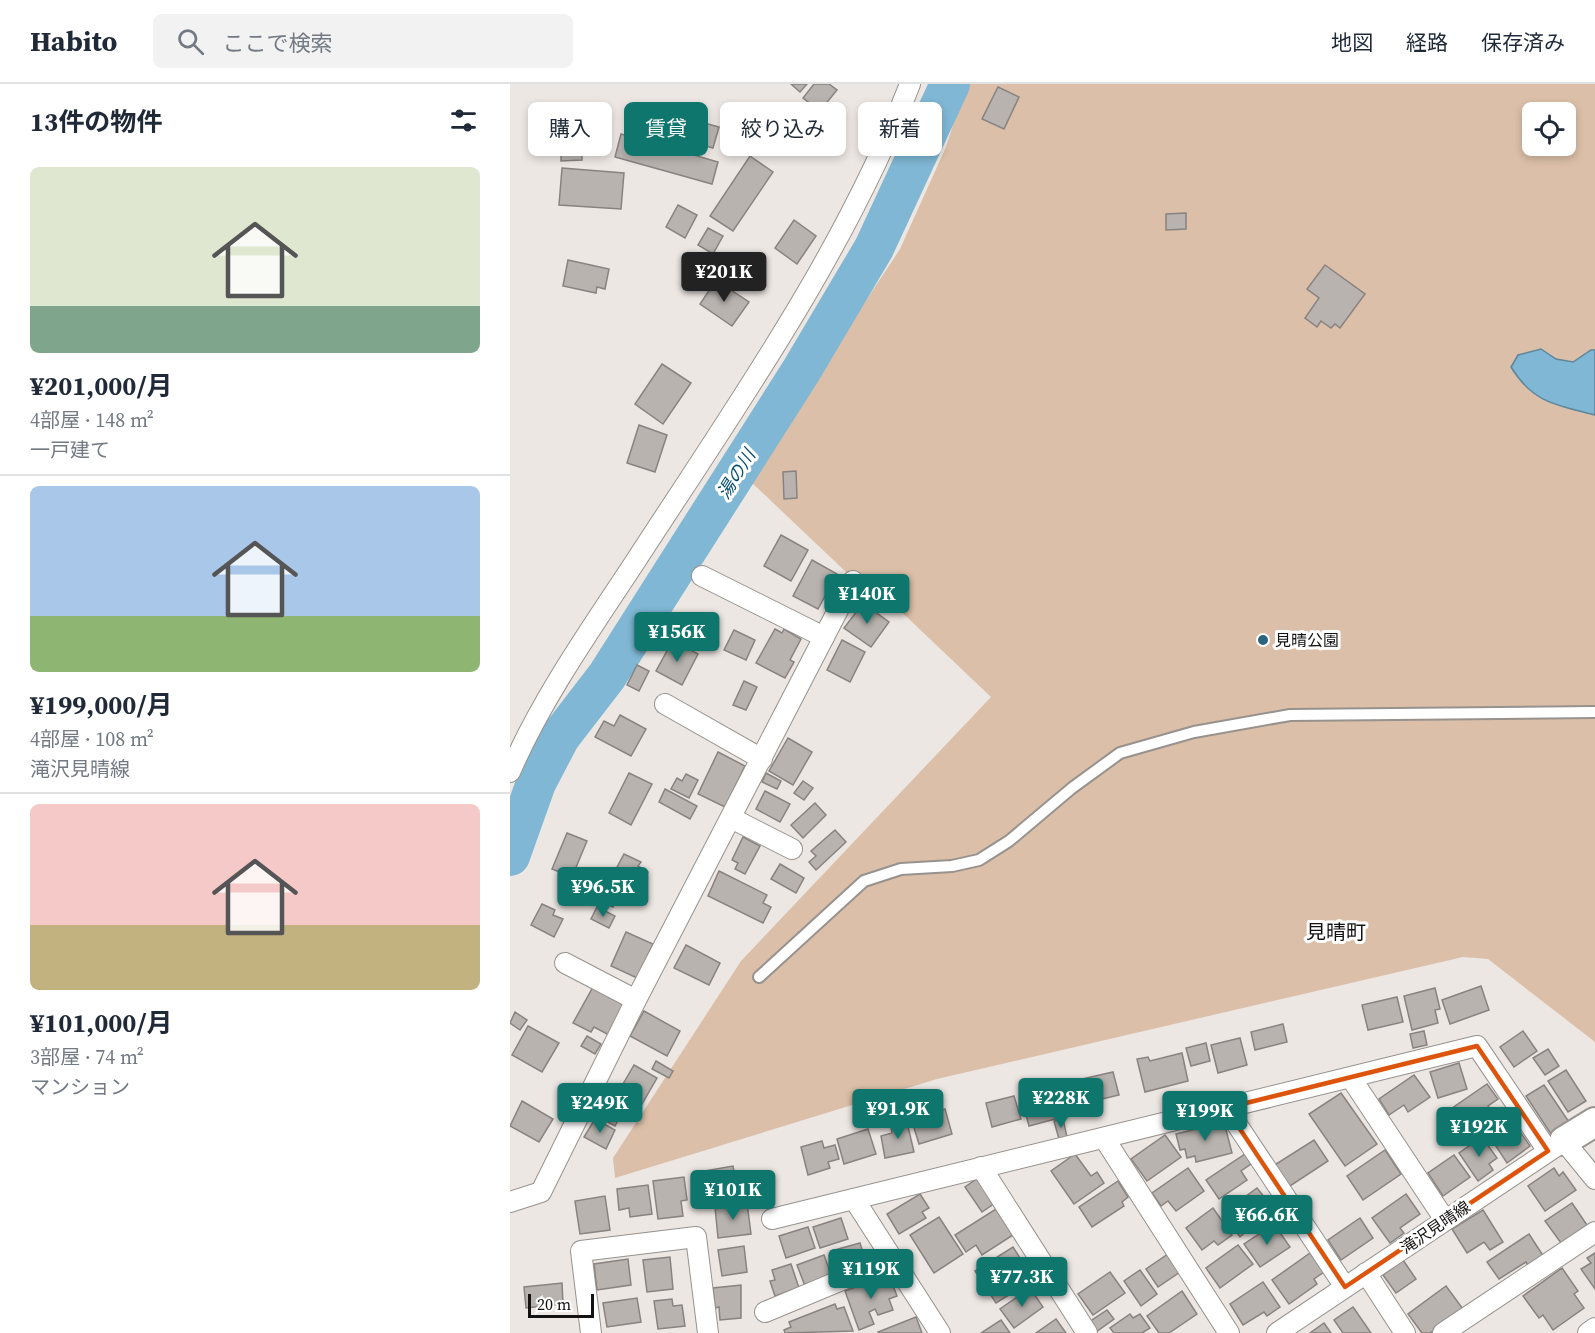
<!DOCTYPE html>
<html lang="ja">
<meta charset="utf-8">
<style>
:root{--surface:#fff;--page:#f2f2f3;--text:#1f2937;--muted:#747a83;--line:#e0e1e3;--accent:#0f766e}
body{margin:0;font-family:"Source Serif 4","Noto Sans JP",serif;background:var(--page);color:var(--text);height:100vh;display:flex;flex-direction:column;font-size:22px;white-space:nowrap}
*{box-sizing:border-box;margin:0}
p{font-size:20px;color:var(--muted)}
.icon{flex:none;width:33px;height:33px;fill:none;stroke:currentColor;stroke-width:2;stroke-linecap:round;stroke-linejoin:round}
.map{position:relative;flex:1;overflow:hidden}
.side{display:flex;flex-direction:column;background:var(--surface);width:510px}
.side>*{flex:none}
.hud{position:absolute;left:18px;top:18px;width:570px;height:54px;display:flex;gap:12px}
.fabs{position:absolute;left:1012px;top:18px;display:grid;gap:12px}
.fabs a{display:grid;place-items:center;width:54px;height:54px;border-radius:9px;background:var(--surface);box-shadow:0 3px 9px #0003;font-size:30px}
.scale{position:absolute;left:18px;bottom:15px;width:66px;box-sizing:border-box;padding-left:6px;border:3px solid #141211;border-top:0;font-size:16px;line-height:21px;white-space:nowrap;color:#141211;-webkit-text-stroke:4px #fff;paint-order:stroke}
.price{position:absolute;translate:-50% -51px;padding:0 14px;border-radius:6px;background:var(--accent);color:#fff;font-size:20px;line-height:39px;filter:drop-shadow(0 2px 3px #0008)}
.price::after{content:'';position:absolute;left:50%;top:36px;width:18px;height:14px;margin-left:-9px;background:inherit;clip-path:polygon(0 0,100% 0,50% 100%)}
.price.on{background:#222;color:#fff}
ul{padding:0;list-style:none}
li{display:grid;align-content:center;gap:12px;height:318px;padding:0 30px}
li+li{border-top:2px solid var(--line)}
li span{display:grid;place-items:center;height:186px;border-radius:9px;color:#555}
li>.icon{margin-inline-start:auto}
span .icon{width:108px;height:108px;fill:#fffc;stroke-width:1}
li b{font-size:26px}
h2{display:flex;justify-content:space-between;align-items:center;height:72px;padding:0 30px;font-size:26px}
.chip{padding:0 21px;border-radius:9px;background:var(--surface);box-shadow:0 3px 9px #0003;font-size:21px;line-height:54px}
.chip.on{background:var(--accent);color:#fff}
header{display:flex;align-items:center;gap:36px;box-sizing:border-box;height:84px;padding:0 30px;background:var(--surface);border-bottom:2px solid var(--line)}
header strong{font-size:28px}
nav{display:flex;gap:33px;margin-inline-start:auto;font-size:21px}
.search{width:420px;height:54px;background:var(--page);display:flex;align-items:center;gap:15px;box-sizing:border-box;padding:0 21px;border-radius:9px;color:var(--muted);font-size:22px}
main{display:flex;flex:1;min-height:0}
.map>svg:first-child{display:block}
</style>
<header>
<strong>Habito</strong>
<div class="search"><svg class="icon" aria-label="search" viewBox="0 0 24 24"><circle cx="10" cy="10" r="6"/><path d="M15 15l6 6"/></svg>ここで検索</div>
<nav><a>地図</a><a>経路</a><a>保存済み</a></nav>
</header>
<main>
<section class="side">
<h2>13件の物件<svg class="icon" aria-label="filters" viewBox="0 0 24 24"><path d="M4 7h16M4 17h16"/><circle cx="9" cy="7" r="2"/><circle cx="15" cy="17" r="2"/></svg></h2>
<ul>
<li><span style="background:linear-gradient(#dfe7d0 75%,#7fa58c 0)"><svg class="icon" aria-label="home" viewBox="0 0 24 24"><path d="M3 11l9-7 9 7M6 9v11h12V9"/></svg></span><div><b>¥201,000/月</b><p>4部屋 · 148 m²</p><p>一戸建て</p></div></li>
<li><span style="background:linear-gradient(#a9c7e8 70%,#8fb573 0)"><svg class="icon" aria-label="home" viewBox="0 0 24 24"><path d="M3 11l9-7 9 7M6 9v11h12V9"/></svg></span><div><b>¥199,000/月</b><p>4部屋 · 108 m²</p><p>滝沢見晴線</p></div></li>
<li><span style="background:linear-gradient(#f6c9c9 65%,#c2b280 0)"><svg class="icon" aria-label="home" viewBox="0 0 24 24"><path d="M3 11l9-7 9 7M6 9v11h12V9"/></svg></span><div><b>¥101,000/月</b><p>3部屋 · 74 m²</p><p>マンション</p></div></li>
</ul>
</section>
<div class="map">
<svg width="1085" height="1249" viewBox="0 0 1085 1249">
<rect width="100%" height="100%" fill="#ede7e3"/>
<path fill="#dbbfa8" fill-rule="evenodd" d="M 456,0 L 1085,0 L 1085,958 L 978,875 L 953,873 L 427,995 L 105,1094 L 103,1074 L 231,877 L 481,613 L 361,499 L 336,488 L 238,395 L 390,165 L 436,63 ZM 1023,28 L 1056,28 L 1056,62 L 1023,62 Z"/>
<path fill="#7fb7d4" stroke="#5f869a" stroke-width="1.5" d="M 1031,265 L 1046,275 L 1063,278 L 1081,266 L 1085,266 L 1085,331 C 1046,321 1023,319 1001,283 L 1008,271 Z"/>
<g fill="none" stroke-linecap="round" stroke-linejoin="round">
<path stroke="#7fb7d4" stroke-width="40" d="M 0,772 L 26,699 L 50,653 L 97,592 L 291,287 L 364,164 L 440,0"/>
</g>
<g fill="#b8b3af" stroke="#888380" stroke-width="1.5">
<path d="M 281,0 L 297,0 L 290,8 Z"/>
<path d="M 304,0 L 319,0 L 327,6 L 310,27 L 293,14 Z"/>
<path d="M 488,3 L 509,13 L 494,45 L 472,35 Z"/>
<path d="M 133,22 L 209,43 L 203,64 L 127,43 Z"/>
<path d="M 51,35 L 72,35 L 72,76 L 51,77 Z"/>
<path d="M 111,50 L 208,78 L 202,100 L 105,73 Z"/>
<path d="M 240,72 L 263,88 L 223,147 L 200,132 Z"/>
<path d="M 52,84 L 114,89 L 111,125 L 49,121 Z"/>
<path d="M 168,121 L 187,131 L 175,154 L 156,143 Z"/>
<path d="M 676,129 L 676,145 L 656,146 L 656,130 Z"/>
<path d="M 284,136 L 306,152 L 287,180 L 265,164 Z"/>
<path d="M 198,144 L 213,152 L 203,170 L 188,161 Z"/>
<path d="M 58,176 L 99,185 L 95,205 L 87,203 L 86,209 L 53,202 Z"/>
<path d="M 815,181 L 855,210 L 830,244 L 825,240 L 821,244 L 811,237 L 807,243 L 795,234 L 809,214 L 797,205 Z"/>
<path d="M 206,196 L 239,218 L 222,242 L 190,220 Z"/>
<path d="M 152,280 L 181,299 L 153,340 L 125,320 Z"/>
<path d="M 129,341 L 157,351 L 145,388 L 117,379 Z"/>
<path d="M 286,387 L 287,414 L 274,415 L 273,388 Z"/>
<path d="M 271,451 L 298,466 L 281,497 L 254,482 Z"/>
<path d="M 302,476 L 327,490 L 308,525 L 283,512 Z"/>
<path d="M 353,519 L 379,538 L 361,563 L 334,544 Z"/>
<path d="M 265,545 L 272,549 L 274,545 L 291,555 L 280,576 L 284,578 L 275,594 L 246,579 Z"/>
<path d="M 224,546 L 245,556 L 236,576 L 214,566 Z"/>
<path d="M 163,556 L 188,570 L 172,601 L 146,587 Z"/>
<path d="M 332,556 L 355,568 L 340,598 L 317,586 Z"/>
<path d="M 127,581 L 139,587 L 129,607 L 117,601 Z"/>
<path d="M 234,597 L 247,603 L 236,626 L 223,621 Z"/>
<path d="M 110,631 L 136,645 L 121,672 L 85,653 L 94,637 L 104,642 Z"/>
<path d="M 278,654 L 302,668 L 283,701 L 259,687 Z"/>
<path d="M 208,668 L 235,682 L 215,723 L 188,710 Z"/>
<path d="M 119,689 L 142,700 L 121,741 L 99,729 Z"/>
<path d="M 256,689 L 271,697 L 267,705 L 252,698 Z"/>
<path d="M 176,690 L 188,696 L 179,714 L 161,705 L 167,694 L 172,697 Z"/>
<path d="M 293,697 L 303,704 L 294,716 L 284,709 Z"/>
<path d="M 155,705 L 187,722 L 180,735 L 149,718 Z"/>
<path d="M 255,707 L 280,720 L 270,738 L 246,725 Z"/>
<path d="M 305,719 L 316,731 L 293,754 L 281,741 Z"/>
<path d="M 325,746 L 336,758 L 306,786 L 299,778 L 306,772 L 301,767 Z"/>
<path d="M 57,749 L 77,757 L 62,793 L 42,785 Z"/>
<path d="M 233,753 L 250,762 L 235,790 L 225,785 L 228,779 L 222,776 Z"/>
<path d="M 114,770 L 131,778 L 128,782 L 138,788 L 122,818 L 96,804 Z"/>
<path d="M 270,780 L 294,794 L 286,809 L 261,795 Z"/>
<path d="M 209,787 L 257,811 L 253,819 L 261,823 L 253,839 L 198,812 Z"/>
<path d="M 96,811 L 107,816 L 103,823 L 92,818 Z"/>
<path d="M 32,820 L 45,826 L 43,831 L 53,835 L 44,853 L 21,841 Z"/>
<path d="M 87,823 L 105,832 L 99,844 L 81,835 Z"/>
<path d="M 116,848 L 143,860 L 127,894 L 101,882 Z"/>
<path d="M 176,861 L 210,879 L 199,901 L 164,884 Z"/>
<path d="M 971,902 L 979,926 L 940,940 L 932,916 Z"/>
<path d="M 83,903 L 115,921 L 99,951 L 84,943 L 81,948 L 63,939 Z"/>
<path d="M 925,904 L 930,925 L 925,926 L 928,939 L 902,946 L 894,912 Z"/>
<path d="M 887,913 L 893,938 L 858,946 L 852,921 Z"/>
<path d="M 134,927 L 170,947 L 157,972 L 120,952 Z"/>
<path d="M 5,928 L 17,936 L 10,946 L 0,939 Z"/>
<path d="M 773,940 L 777,958 L 745,966 L 741,948 Z"/>
<path d="M 18,942 L 49,959 L 32,988 L 2,971 Z"/>
<path d="M 914,947 L 917,961 L 903,964 L 900,950 Z"/>
<path d="M 1013,947 L 1027,967 L 1004,983 L 990,963 Z"/>
<path d="M 77,952 L 91,960 L 85,970 L 71,962 Z"/>
<path d="M 730,954 L 737,981 L 708,989 L 701,961 Z"/>
<path d="M 696,959 L 700,977 L 681,982 L 676,964 Z"/>
<path d="M 1038,965 L 1049,982 L 1035,991 L 1023,974 Z"/>
<path d="M 672,969 L 678,997 L 635,1008 L 627,975 L 638,973 L 640,977 Z"/>
<path d="M 146,977 L 163,987 L 159,994 L 142,985 Z"/>
<path d="M 949,979 L 957,1005 L 928,1014 L 920,988 Z"/>
<path d="M 124,981 L 147,994 L 132,1020 L 109,1007 Z"/>
<path d="M 1056,986 L 1076,1017 L 1058,1028 L 1038,997 Z"/>
<path d="M 603,988 L 609,1011 L 588,1016 L 590,1024 L 556,1032 L 550,1008 L 561,1006 L 559,998 Z"/>
<path d="M 904,991 L 920,1013 L 898,1028 L 894,1021 L 879,1031 L 869,1015 Z"/>
<path d="M 540,999 L 549,1034 L 519,1042 L 510,1008 Z"/>
<path d="M 977,1000 L 988,1015 L 978,1022 L 982,1027 L 949,1050 L 935,1029 Z"/>
<path d="M 1034,1001 L 1061,1041 L 1043,1053 L 1016,1012 Z"/>
<path d="M 97,1008 L 113,1018 L 109,1025 L 93,1015 Z"/>
<path d="M 831,1009 L 867,1060 L 835,1082 L 799,1030 Z"/>
<path d="M 504,1012 L 511,1035 L 482,1043 L 476,1019 Z"/>
<path d="M 12,1017 L 43,1035 L 29,1058 L 0,1042 Z"/>
<path d="M 89,1020 L 111,1031 L 105,1042 L 83,1030 Z"/>
<path d="M 435,1025 L 442,1050 L 409,1060 L 401,1034 Z"/>
<path d="M 999,1032 L 1020,1062 L 997,1079 L 976,1047 Z"/>
<path d="M 396,1034 L 404,1068 L 375,1074 L 371,1052 L 382,1049 L 380,1037 Z"/>
<path d="M 85,1035 L 105,1046 L 96,1065 L 74,1053 Z"/>
<path d="M 553,1035 L 557,1053 L 549,1055 L 544,1037 Z"/>
<path d="M 714,1038 L 722,1069 L 686,1078 L 685,1072 L 677,1074 L 675,1065 L 670,1066 L 666,1050 Z"/>
<path d="M 358,1045 L 366,1070 L 334,1080 L 327,1055 Z"/>
<path d="M 655,1051 L 671,1073 L 637,1097 L 621,1075 Z"/>
<path d="M 972,1053 L 987,1074 L 979,1080 L 983,1086 L 968,1097 L 949,1069 Z"/>
<path d="M 804,1056 L 818,1077 L 777,1104 L 763,1082 Z"/>
<path d="M 312,1057 L 314,1064 L 325,1061 L 329,1075 L 318,1078 L 320,1084 L 298,1091 L 291,1063 Z"/>
<path d="M 875,1066 L 891,1090 L 853,1116 L 837,1092 Z"/>
<path d="M 565,1070 L 581,1092 L 587,1088 L 594,1099 L 564,1120 L 541,1087 Z"/>
<path d="M 735,1070 L 741,1080 L 731,1087 L 737,1096 L 709,1115 L 696,1096 Z"/>
<path d="M 944,1071 L 960,1093 L 933,1112 L 918,1089 Z"/>
<path d="M 223,1082 L 227,1104 L 191,1110 L 188,1088 Z"/>
<path d="M 678,1084 L 694,1107 L 666,1127 L 658,1117 L 651,1122 L 642,1109 Z"/>
<path d="M 1044,1084 L 1049,1092 L 1053,1088 L 1066,1106 L 1035,1127 L 1018,1102 Z"/>
<path d="M 174,1093 L 177,1116 L 171,1117 L 173,1132 L 148,1135 L 143,1097 Z"/>
<path d="M 468,1094 L 485,1119 L 472,1128 L 455,1103 Z"/>
<path d="M 608,1097 L 618,1113 L 612,1118 L 614,1122 L 582,1143 L 569,1123 Z"/>
<path d="M 138,1101 L 142,1130 L 120,1133 L 119,1124 L 109,1126 L 107,1105 Z"/>
<path d="M 747,1104 L 763,1124 L 730,1153 L 716,1134 L 720,1132 L 716,1127 Z"/>
<path d="M 410,1110 L 419,1124 L 412,1128 L 416,1134 L 389,1150 L 377,1130 Z"/>
<path d="M 896,1110 L 910,1130 L 890,1144 L 894,1149 L 880,1159 L 862,1134 Z"/>
<path d="M 95,1112 L 100,1146 L 70,1150 L 65,1117 Z"/>
<path d="M 237,1119 L 241,1150 L 208,1154 L 205,1123 Z"/>
<path d="M 1062,1119 L 1077,1141 L 1051,1159 L 1035,1137 Z"/>
<path d="M 703,1124 L 722,1151 L 708,1161 L 704,1157 L 692,1166 L 676,1144 Z"/>
<path d="M 486,1125 L 503,1151 L 472,1171 L 466,1161 L 456,1168 L 445,1151 Z"/>
<path d="M 973,1126 L 993,1158 L 980,1166 L 974,1158 L 957,1169 L 942,1145 Z"/>
<path d="M 429,1133 L 453,1170 L 424,1189 L 400,1151 Z"/>
<path d="M 331,1134 L 338,1155 L 310,1164 L 303,1143 Z"/>
<path d="M 850,1134 L 863,1154 L 831,1176 L 818,1156 Z"/>
<path d="M 764,1140 L 780,1163 L 750,1183 L 734,1160 Z"/>
<path d="M 298,1143 L 305,1164 L 276,1174 L 269,1152 Z"/>
<path d="M 1019,1150 L 1034,1173 L 1019,1183 L 1016,1178 L 989,1195 L 977,1178 Z"/>
<path d="M 350,1159 L 355,1175 L 326,1184 L 321,1167 Z"/>
<path d="M 728,1161 L 743,1180 L 710,1204 L 696,1184 Z"/>
<path d="M 234,1162 L 237,1188 L 212,1192 L 208,1166 Z"/>
<path d="M 503,1163 L 510,1174 L 505,1177 L 514,1191 L 498,1202 L 502,1209 L 486,1219 L 465,1187 Z"/>
<path d="M 800,1169 L 814,1188 L 804,1195 L 807,1200 L 779,1220 L 762,1196 Z"/>
<path d="M 1085,1169 L 1085,1205 L 1071,1185 L 1081,1179 L 1077,1174 Z"/>
<path d="M 658,1170 L 670,1188 L 648,1203 L 636,1185 Z"/>
<path d="M 314,1171 L 322,1193 L 295,1202 L 287,1181 Z"/>
<path d="M 160,1173 L 163,1205 L 137,1208 L 133,1176 Z"/>
<path d="M 118,1175 L 121,1201 L 87,1206 L 84,1180 Z"/>
<path d="M 893,1176 L 906,1195 L 886,1209 L 873,1191 Z"/>
<path d="M 281,1180 L 289,1204 L 265,1212 L 260,1197 L 265,1196 L 262,1186 Z"/>
<path d="M 1052,1184 L 1068,1207 L 1064,1210 L 1074,1224 L 1043,1246 L 1033,1231 L 1029,1234 L 1013,1212 Z"/>
<path d="M 630,1186 L 647,1210 L 631,1222 L 614,1197 Z"/>
<path d="M 600,1188 L 615,1209 L 583,1231 L 568,1210 Z"/>
<path d="M 379,1191 L 387,1212 L 379,1215 L 383,1226 L 368,1231 L 365,1225 L 359,1228 L 364,1240 L 349,1246 L 335,1207 Z"/>
<path d="M 753,1198 L 770,1223 L 757,1232 L 754,1228 L 733,1241 L 720,1220 Z"/>
<path d="M 52,1199 L 53,1220 L 16,1224 L 14,1203 Z"/>
<path d="M 231,1201 L 231,1234 L 210,1236 L 209,1223 L 205,1224 L 203,1204 Z"/>
<path d="M 936,1202 L 953,1225 L 920,1249 L 912,1249 L 898,1230 Z"/>
<path d="M 520,1204 L 533,1223 L 504,1244 L 490,1225 Z"/>
<path d="M 672,1207 L 687,1230 L 659,1249 L 649,1249 L 637,1232 Z"/>
<path d="M 127,1214 L 131,1238 L 97,1243 L 93,1219 Z"/>
<path d="M 162,1215 L 163,1222 L 172,1221 L 175,1242 L 148,1245 L 144,1217 Z"/>
<path d="M 325,1220 L 327,1225 L 334,1223 L 343,1247 L 275,1249 L 274,1246 L 281,1243 L 279,1238 Z"/>
<path d="M 843,1223 L 861,1249 L 833,1249 L 824,1236 Z"/>
<path d="M 597,1226 L 604,1235 L 586,1248 L 579,1238 Z"/>
<path d="M 620,1230 L 623,1234 L 630,1230 L 640,1244 L 632,1249 L 604,1249 L 600,1244 Z"/>
<path d="M 406,1233 L 412,1249 L 369,1249 L 368,1248 Z"/>
<path d="M 546,1235 L 556,1249 L 526,1249 Z"/>
<path d="M 491,1236 L 500,1249 L 471,1249 Z"/>
<path d="M 814,1239 L 821,1249 L 800,1249 Z"/>
</g>
<g fill="none" stroke-linecap="round" stroke-linejoin="round">
<defs>
<path id="lane" d="M 249,893 L 354,797 L 391,785 L 442,782 L 469,776 L 499,757 L 562,704 L 610,669 L 684,648 L 780,631 L 1085,628"/>
<g id="street">
<path d="M 192,492 L 314,553"/>
<path d="M 155,620 L 252,675"/>
<path d="M 0,688 C 32,614 81,545 125,478 C 225,324 333,172 400,0"/>
<path d="M 221,734 L 282,765"/>
<path d="M 55,879 L 126,916"/>
<path d="M 841,994 L 935,1136"/>
<path d="M 716,1024 L 835,1203"/>
<path d="M 594,1054 L 719,1249"/>
<path d="M 471,1083 L 577,1249"/>
<path d="M 344,1115 L 430,1249"/>
<path d="M 0,1118 L 31,1108 L 126,916 L 343,497"/>
<path d="M 262,1135 L 967,962 L 1038,1067"/>
<path d="M 856,1189 L 895,1249"/>
<path d="M 255,1228 L 382,1175"/>
<path d="M 81,1249 L 71,1167 L 186,1153 L 198,1249"/>
<path d="M 767,1249 L 1054,1057 L 1085,1095"/>
<path d="M 933,1249 L 1085,1148"/>
<path d="M 1078,1249 L 1085,1244"/>
</g>
<path id="secondary" d="M 1054,1057 L 1085,1038"/>
</defs>
<use href="#lane" stroke="#97928e" stroke-width="14"/>
<use href="#street" stroke="#97928e" stroke-width="22"/>
<use href="#secondary" stroke="#97928e" stroke-width="32"/>
<use href="#lane" stroke="#fff" stroke-width="10"/>
<use href="#street" stroke="#fff" stroke-width="20"/>
<use href="#secondary" stroke="#fff" stroke-width="28"/>
</g>
<path fill="none" stroke="#dd550c" stroke-width="4.5" stroke-linejoin="round" d="M 967,962 L 1038,1067 L 835,1203 L 716,1024 Z"/>
<circle fill="#2c647e" stroke="#fff" stroke-width="2" cx="753" cy="556" r="6"/>
<g text-anchor="middle" dominant-baseline="central" stroke-width="6" stroke-linejoin="round" paint-order="stroke">
<g font-size="16" fill="#141211" stroke="#fff" text-anchor="start">
<text x="765" y="556">見晴公園</text>
</g>
<g font-size="16" fill="#141211" stroke="#fff">
<text transform="translate(925 1143) rotate(-34)">滝沢見晴線</text>
</g>
<g font-size="18" font-style="italic" fill="#03506d" stroke="#fff">
<text transform="translate(226 390) rotate(-58)">湯の川</text>
</g>
<g font-size="20" fill="#141211" stroke="#fff">
<text x="826" y="848">見晴町</text>
</g>
</g>
</svg>
<div class="fabs">
<a><svg class="icon" aria-label="locate" viewBox="0 0 24 24"><circle cx="12" cy="12" r="6"/><path d="M12 2v4M12 18v4M2 12h4M18 12h4"/></svg></a>
</div>
<div class="scale">20 m</div>
<b class="price on" style="left:214px;top:219px">¥201K</b>
<b class="price" style="left:357px;top:541px">¥140K</b>
<b class="price" style="left:167px;top:579px">¥156K</b>
<b class="price" style="left:93px;top:834px">¥96.5K</b>
<b class="price" style="left:551px;top:1045px">¥228K</b>
<b class="price" style="left:90px;top:1050px">¥249K</b>
<b class="price" style="left:388px;top:1056px">¥91.9K</b>
<b class="price" style="left:695px;top:1058px">¥199K</b>
<b class="price" style="left:969px;top:1074px">¥192K</b>
<b class="price" style="left:223px;top:1137px">¥101K</b>
<b class="price" style="left:757px;top:1162px">¥66.6K</b>
<b class="price" style="left:361px;top:1216px">¥119K</b>
<b class="price" style="left:512px;top:1224px">¥77.3K</b>
<div class="hud">
<a class="chip">購入</a>
<a class="chip on">賃貸</a>
<a class="chip">絞り込み</a>
<a class="chip">新着</a>
</div>
</div>
</main>
